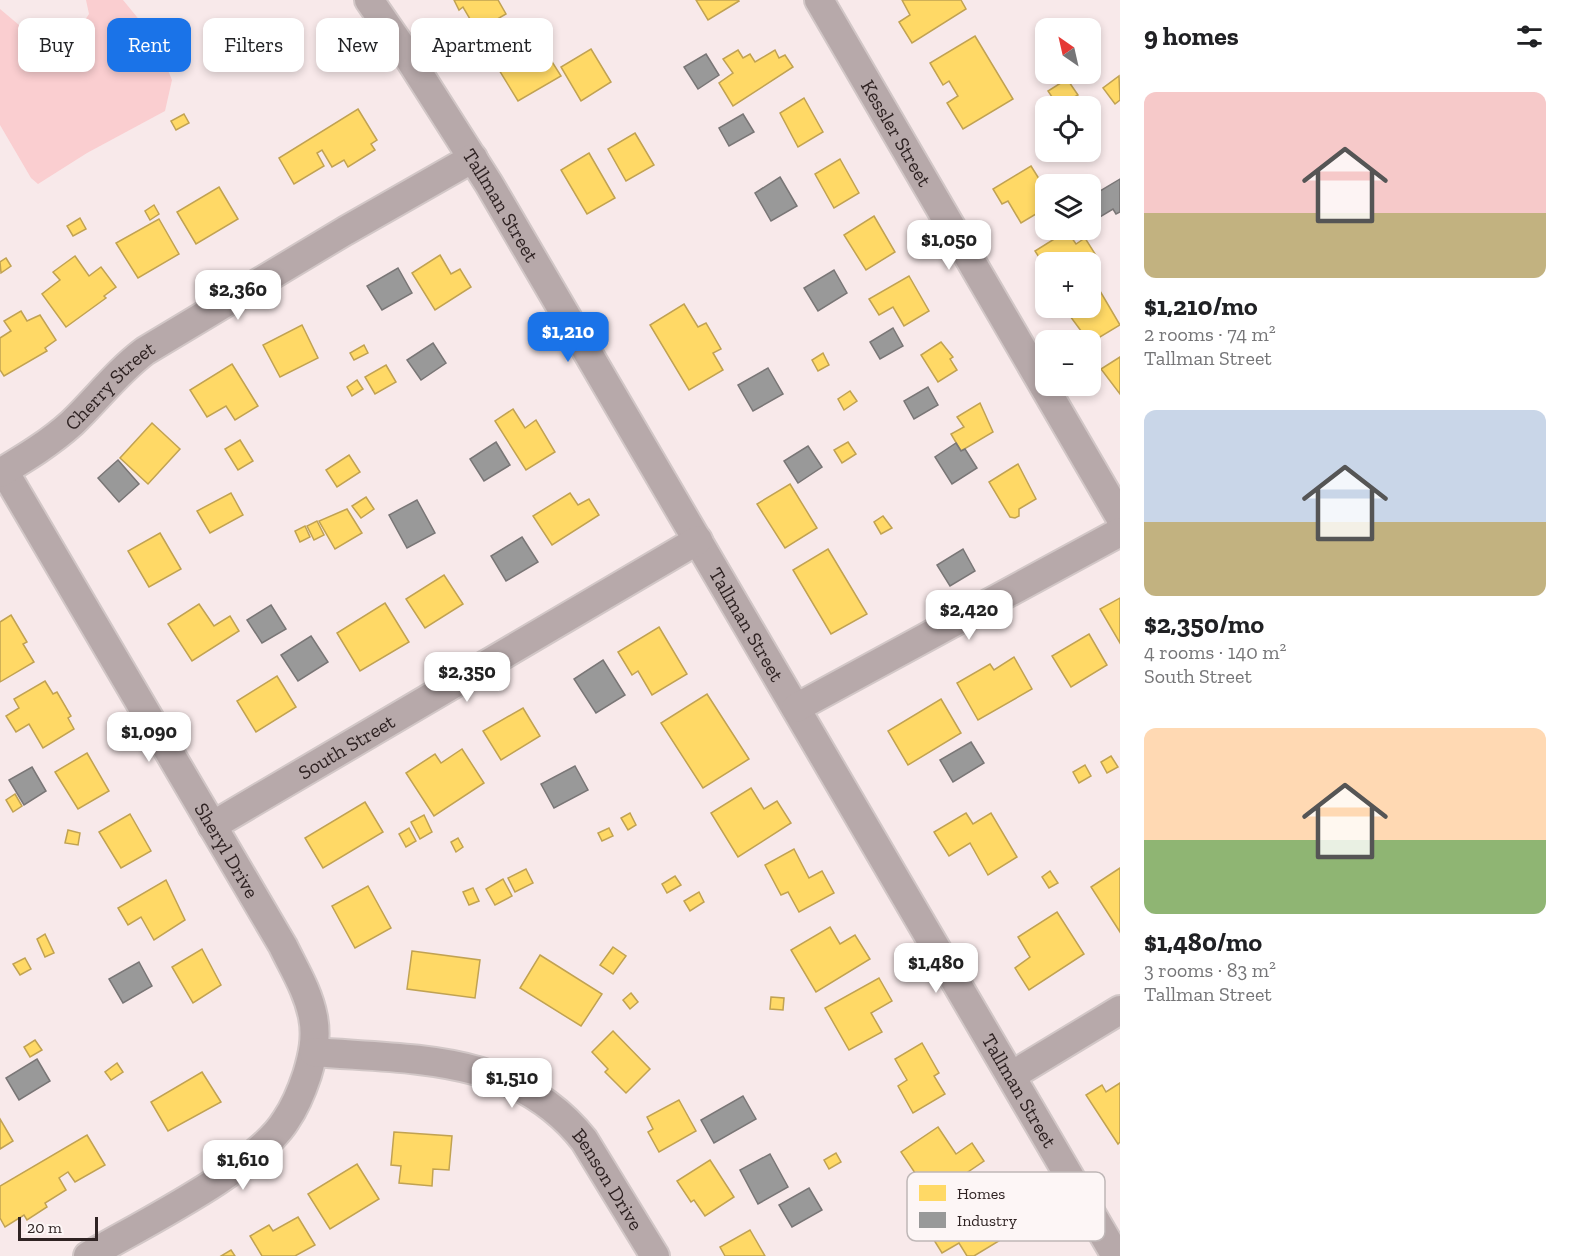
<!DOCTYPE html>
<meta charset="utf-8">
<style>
:root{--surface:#fff;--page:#f6f6f6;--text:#202124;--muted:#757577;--accent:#1a73e8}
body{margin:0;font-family:"Zilla Slab",serif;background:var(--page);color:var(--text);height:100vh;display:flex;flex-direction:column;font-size:22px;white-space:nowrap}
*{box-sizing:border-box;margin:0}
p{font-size:20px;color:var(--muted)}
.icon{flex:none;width:33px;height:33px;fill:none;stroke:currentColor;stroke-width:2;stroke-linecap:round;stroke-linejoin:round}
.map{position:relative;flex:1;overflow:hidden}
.sheet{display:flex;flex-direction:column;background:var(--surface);width:450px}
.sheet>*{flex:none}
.top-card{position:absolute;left:18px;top:18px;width:570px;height:54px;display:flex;gap:12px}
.needle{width:39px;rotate:326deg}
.tools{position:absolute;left:1035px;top:18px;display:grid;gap:12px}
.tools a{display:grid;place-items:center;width:66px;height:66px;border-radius:12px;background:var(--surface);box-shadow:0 3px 9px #0003;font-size:30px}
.scale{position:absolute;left:18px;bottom:15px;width:80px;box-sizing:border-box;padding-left:6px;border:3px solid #2f2323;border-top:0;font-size:16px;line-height:21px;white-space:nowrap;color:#2f2323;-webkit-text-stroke:4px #fdf6f6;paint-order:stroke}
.price{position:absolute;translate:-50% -51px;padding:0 14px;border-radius:12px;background:#fff;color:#222;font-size:20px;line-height:39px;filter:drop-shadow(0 2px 3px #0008)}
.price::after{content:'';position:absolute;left:50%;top:36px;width:18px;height:14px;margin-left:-9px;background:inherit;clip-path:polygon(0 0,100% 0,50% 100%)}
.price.active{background:var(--accent);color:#fff}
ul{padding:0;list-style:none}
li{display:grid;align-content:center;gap:12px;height:318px;padding:0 24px}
li span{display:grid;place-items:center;height:186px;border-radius:12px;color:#555}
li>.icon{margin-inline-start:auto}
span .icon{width:108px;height:108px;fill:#fffc;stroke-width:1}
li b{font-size:26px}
h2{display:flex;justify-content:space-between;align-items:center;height:72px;padding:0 24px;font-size:26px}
.tag{padding:0 21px;border-radius:12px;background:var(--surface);box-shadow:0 3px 9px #0003;font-size:21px;line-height:54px}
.tag.active{background:var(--accent);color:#fff}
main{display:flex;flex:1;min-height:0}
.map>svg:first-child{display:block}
</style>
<main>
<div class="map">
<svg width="1120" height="1256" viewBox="0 0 1120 1256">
<rect width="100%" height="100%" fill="#f8e9ea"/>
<path fill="#faced0" d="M 86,0 L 123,0 L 155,39 L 172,80 L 165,111 L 87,153 L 38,184 L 31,178 L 0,125 L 0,9 L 19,25 L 48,40 L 77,32 L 89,14 Z"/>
<g fill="#ffd966" stroke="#c1a252" stroke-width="1.5">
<path d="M 454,0 L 498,0 L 506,14 L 477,31 L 463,7 L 459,10 Z"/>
<path d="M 696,0 L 738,0 L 739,1 L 708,20 Z"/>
<path d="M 902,0 L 961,0 L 966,9 L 912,43 L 899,22 L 910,15 Z"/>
<path d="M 975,36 L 1013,99 L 963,129 L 947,103 L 958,96 L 949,81 L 943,85 L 930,63 Z"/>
<path d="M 539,41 L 561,76 L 518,101 L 496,65 Z"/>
<path d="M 591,49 L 611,82 L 581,101 L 561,67 Z"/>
<path d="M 738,50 L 743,58 L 750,54 L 755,62 L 775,50 L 779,58 L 785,55 L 793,67 L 733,106 L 719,83 L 733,73 L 723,59 Z"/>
<path d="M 1119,76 L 1120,100 L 1115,104 L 1103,88 Z"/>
<path d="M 1067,79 L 1078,95 L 1058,106 L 1048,91 Z"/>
<path d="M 804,98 L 823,132 L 798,147 L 780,113 Z"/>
<path d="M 358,109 L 377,140 L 371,144 L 375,150 L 348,167 L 344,160 L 332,167 L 322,150 L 317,153 L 324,166 L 294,184 L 279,158 Z"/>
<path d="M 184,114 L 189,123 L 176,130 L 171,121 Z"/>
<path d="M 635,133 L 654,165 L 626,181 L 608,149 Z"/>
<path d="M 589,153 L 615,198 L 587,214 L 561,170 Z"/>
<path d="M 840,159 L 859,193 L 834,208 L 815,174 Z"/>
<path d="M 1031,166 L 1046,190 L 1046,208 L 1021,223 L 1008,201 L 1002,204 L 993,189 Z"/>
<path d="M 219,187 L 238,219 L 196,244 L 177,212 Z"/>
<path d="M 154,205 L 159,214 L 150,220 L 145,211 Z"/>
<path d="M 874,216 L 895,252 L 866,270 L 844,235 Z"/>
<path d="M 80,218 L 86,229 L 73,236 L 67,226 Z"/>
<path d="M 159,219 L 179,254 L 138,278 L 116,243 Z"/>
<path d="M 1067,231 L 1076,244 L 1085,238 L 1097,257 L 1088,262 L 1046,262 L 1046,268 L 1035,251 Z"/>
<path d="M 440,255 L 451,274 L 460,269 L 471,287 L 435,310 L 412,273 Z"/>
<path d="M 75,256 L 89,276 L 101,267 L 116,287 L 104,296 L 106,298 L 66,327 L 42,294 L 60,280 L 53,272 Z"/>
<path d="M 6,258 L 11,266 L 1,273 L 0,262 Z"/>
<path d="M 909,276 L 929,311 L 904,326 L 893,307 L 879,315 L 869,299 Z"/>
<path d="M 1100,291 L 1120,325 L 1090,343 L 1067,312 L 1074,308 L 1090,308 L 1090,297 Z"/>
<path d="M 684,304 L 698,327 L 706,323 L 721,349 L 713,353 L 723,370 L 689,390 L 650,325 Z"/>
<path d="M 21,311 L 27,321 L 40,315 L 56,340 L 45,348 L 47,351 L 4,376 L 0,370 L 0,338 L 11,331 L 4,321 Z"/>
<path d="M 302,325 L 318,358 L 280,377 L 263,345 Z"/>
<path d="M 941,342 L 953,357 L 950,359 L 957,370 L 938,382 L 921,355 Z"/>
<path d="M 364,345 L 368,353 L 354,360 L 350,353 Z"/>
<path d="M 823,353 L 829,365 L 818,371 L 812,360 Z"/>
<path d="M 1120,357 L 1120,394 L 1101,369 Z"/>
<path d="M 232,364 L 258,406 L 235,420 L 226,406 L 207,417 L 190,390 Z"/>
<path d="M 386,365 L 396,382 L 375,394 L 365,377 Z"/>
<path d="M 357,380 L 363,389 L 352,396 L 347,387 Z"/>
<path d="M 850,391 L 857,401 L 844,410 L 838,399 Z"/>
<path d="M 980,403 L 993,432 L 961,451 L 951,434 L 964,427 L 957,417 Z"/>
<path d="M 513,409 L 525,428 L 536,420 L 555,452 L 526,470 L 495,421 Z"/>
<path d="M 152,423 L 180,449 L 148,484 L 120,458 Z"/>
<path d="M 240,440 L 253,461 L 238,470 L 225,449 Z"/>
<path d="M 848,442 L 856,454 L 842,463 L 834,450 Z"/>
<path d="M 349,455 L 360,472 L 337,487 L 326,470 Z"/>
<path d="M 1018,464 L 1036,499 L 1019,509 L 1019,516 L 1015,518 L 1010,517 L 989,482 Z"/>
<path d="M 790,484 L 817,528 L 785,548 L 757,504 Z"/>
<path d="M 231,493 L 243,515 L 210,533 L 197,511 Z"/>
<path d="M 570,493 L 578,505 L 589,499 L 599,515 L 552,545 L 533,516 Z"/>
<path d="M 366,497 L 374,509 L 361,518 L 352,506 Z"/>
<path d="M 347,509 L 362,533 L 335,549 L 319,521 Z"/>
<path d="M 883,516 L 892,528 L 881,534 L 874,522 Z"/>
<path d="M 317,521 L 324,535 L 314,540 L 307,526 Z"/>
<path d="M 305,526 L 310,537 L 300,542 L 295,531 Z"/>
<path d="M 160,533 L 181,569 L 149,587 L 128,551 Z"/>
<path d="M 828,549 L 867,614 L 831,634 L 793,570 Z"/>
<path d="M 444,575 L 463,604 L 425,628 L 406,599 Z"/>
<path d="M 1120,598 L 1120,643 L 1100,609 Z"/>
<path d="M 385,603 L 409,642 L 360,671 L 337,633 Z"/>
<path d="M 199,604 L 214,626 L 230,616 L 239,631 L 192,661 L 168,624 Z"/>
<path d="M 11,615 L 27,642 L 23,644 L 34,662 L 0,682 L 0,622 Z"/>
<path d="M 659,627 L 687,674 L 652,695 L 638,671 L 632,675 L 618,652 Z"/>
<path d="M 1089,634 L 1107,665 L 1071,687 L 1052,656 Z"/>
<path d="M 1014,657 L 1032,689 L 978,720 L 957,683 L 990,664 L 994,670 Z"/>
<path d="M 277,676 L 296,707 L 256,732 L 237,701 Z"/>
<path d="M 45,681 L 53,694 L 57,692 L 71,716 L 68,718 L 74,729 L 43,748 L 29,724 L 16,732 L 6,716 L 19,708 L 14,699 Z"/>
<path d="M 707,694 L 749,759 L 703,788 L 661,723 Z"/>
<path d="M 941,699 L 961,733 L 908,765 L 888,731 Z"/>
<path d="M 523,708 L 540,736 L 501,760 L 483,731 Z"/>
<path d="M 462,749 L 484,783 L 434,816 L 406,773 L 435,754 L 441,763 Z"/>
<path d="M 87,753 L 109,791 L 78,809 L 55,772 Z"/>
<path d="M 1111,756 L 1118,767 L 1107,773 L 1101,762 Z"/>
<path d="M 1085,765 L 1091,776 L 1079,783 L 1073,772 Z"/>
<path d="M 751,788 L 764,809 L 777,801 L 791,823 L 738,857 L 711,813 Z"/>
<path d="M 15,794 L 22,806 L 13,812 L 6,800 Z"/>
<path d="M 365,802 L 383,832 L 323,868 L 305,838 Z"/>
<path d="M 630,813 L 636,825 L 628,830 L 621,818 Z"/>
<path d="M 966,813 L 973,824 L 991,813 L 1017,857 L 988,875 L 970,843 L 949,856 L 934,832 Z"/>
<path d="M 130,814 L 151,851 L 121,868 L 99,832 Z"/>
<path d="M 424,815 L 432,832 L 420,839 L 411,822 Z"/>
<path d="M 409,828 L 416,841 L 406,847 L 399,834 Z"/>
<path d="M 609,828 L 613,836 L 602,841 L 598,833 Z"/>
<path d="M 68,830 L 80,833 L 78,845 L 65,843 Z"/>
<path d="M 458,838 L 463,847 L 456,852 L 451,842 Z"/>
<path d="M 794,849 L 809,878 L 822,871 L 834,893 L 799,912 L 788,892 L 781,895 L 765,865 Z"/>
<path d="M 1120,868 L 1120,932 L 1091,887 Z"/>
<path d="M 526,869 L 533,883 L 515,892 L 508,878 Z"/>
<path d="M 1050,871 L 1058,883 L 1049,888 L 1042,877 Z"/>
<path d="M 675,876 L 681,885 L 667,893 L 662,884 Z"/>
<path d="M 503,879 L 512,896 L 495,905 L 486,889 Z"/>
<path d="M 166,880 L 185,920 L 154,940 L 141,917 L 128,925 L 118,908 Z"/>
<path d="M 368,886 L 391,928 L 355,948 L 332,906 Z"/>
<path d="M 473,888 L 479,901 L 469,905 L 463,892 Z"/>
<path d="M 699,892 L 704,902 L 690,911 L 684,901 Z"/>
<path d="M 1057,912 L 1084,954 L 1029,990 L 1015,968 L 1030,957 L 1018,937 Z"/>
<path d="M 830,927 L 840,944 L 855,935 L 870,959 L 816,992 L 791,950 Z"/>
<path d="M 45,934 L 54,953 L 45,957 L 37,939 Z"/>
<path d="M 613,947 L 626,956 L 613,974 L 600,965 Z"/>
<path d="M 202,949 L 221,985 L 193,1003 L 172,967 Z"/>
<path d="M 412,951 L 480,960 L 475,998 L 407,989 Z"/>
<path d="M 540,955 L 602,994 L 581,1026 L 520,988 Z"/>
<path d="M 25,958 L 31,969 L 20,975 L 13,964 Z"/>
<path d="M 879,978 L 892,1001 L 871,1013 L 882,1032 L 849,1050 L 825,1008 Z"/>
<path d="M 631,993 L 638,1002 L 630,1009 L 623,1000 Z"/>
<path d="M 771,997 L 784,998 L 783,1010 L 770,1009 Z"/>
<path d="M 613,1031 L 650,1069 L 626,1093 L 605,1072 L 608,1069 L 592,1052 Z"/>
<path d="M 35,1040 L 42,1050 L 30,1057 L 24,1047 Z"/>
<path d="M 922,1043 L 939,1073 L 934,1076 L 945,1094 L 913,1113 L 898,1086 L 907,1080 L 895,1059 Z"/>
<path d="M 117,1063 L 123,1072 L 111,1080 L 105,1072 Z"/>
<path d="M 202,1072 L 221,1102 L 168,1131 L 151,1102 Z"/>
<path d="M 1120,1083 L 1120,1142 L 1118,1144 L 1086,1095 L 1102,1085 L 1106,1092 Z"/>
<path d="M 679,1100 L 696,1131 L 659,1152 L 648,1132 L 653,1129 L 647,1117 Z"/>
<path d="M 0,1119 L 13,1141 L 0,1149 Z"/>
<path d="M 938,1127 L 956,1154 L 972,1143 L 984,1161 L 931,1197 L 901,1152 Z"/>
<path d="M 394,1132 L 452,1136 L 449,1170 L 433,1169 L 432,1186 L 399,1183 L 401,1166 L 391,1165 Z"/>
<path d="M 87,1135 L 105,1165 L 75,1182 L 68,1172 L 59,1178 L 66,1190 L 45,1203 L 47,1207 L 27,1220 L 24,1215 L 5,1227 L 0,1218 L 0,1186 Z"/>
<path d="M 836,1153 L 841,1162 L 829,1169 L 824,1160 Z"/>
<path d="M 710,1160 L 734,1197 L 705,1216 L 694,1200 L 691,1202 L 677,1181 Z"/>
<path d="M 357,1164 L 379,1199 L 330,1229 L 308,1194 Z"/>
<path d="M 975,1195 L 992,1223 L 1015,1208 L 1025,1225 L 974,1256 L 967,1256 L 959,1243 L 942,1253 L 929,1232 L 945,1223 L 940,1216 Z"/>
<path d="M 298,1217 L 315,1245 L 295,1256 L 262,1256 L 250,1236 L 269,1225 L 273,1231 Z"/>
<path d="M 750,1230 L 765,1256 L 725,1256 L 720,1247 Z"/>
<path d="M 231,1250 L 235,1256 L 221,1256 Z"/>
</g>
<g fill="#999" stroke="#797676" stroke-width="1.5">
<path d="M 706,54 L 719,75 L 698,89 L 684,67 Z"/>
<path d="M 743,114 L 754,132 L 729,146 L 719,128 Z"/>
<path d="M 780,177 L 797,206 L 771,221 L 755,193 Z"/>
<path d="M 1120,179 L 1120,212 L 1116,214 L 1113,209 L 1090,223 L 1090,197 Z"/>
<path d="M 398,268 L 412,293 L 382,310 L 367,286 Z"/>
<path d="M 834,270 L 847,293 L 818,311 L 804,288 Z"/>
<path d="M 893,328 L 903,346 L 880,359 L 870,342 Z"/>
<path d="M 433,343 L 446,363 L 421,380 L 407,360 Z"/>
<path d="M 768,368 L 783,394 L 753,411 L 738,385 Z"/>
<path d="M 928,387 L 938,405 L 914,419 L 904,401 Z"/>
<path d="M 496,442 L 510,465 L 484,481 L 470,459 Z"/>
<path d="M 956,443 L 961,451 L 965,449 L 977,468 L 952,484 L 935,457 Z"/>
<path d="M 808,446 L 822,467 L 798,483 L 784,461 Z"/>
<path d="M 118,460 L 139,484 L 119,502 L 98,478 Z"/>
<path d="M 417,500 L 435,533 L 407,548 L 389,515 Z"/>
<path d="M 522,537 L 538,562 L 506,581 L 491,556 Z"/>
<path d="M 963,549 L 975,571 L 950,586 L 937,565 Z"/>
<path d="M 271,605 L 286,629 L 262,643 L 247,620 Z"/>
<path d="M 311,636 L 328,662 L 298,681 L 281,655 Z"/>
<path d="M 603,660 L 625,695 L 596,713 L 574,679 Z"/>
<path d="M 971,742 L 984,763 L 953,782 L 940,760 Z"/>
<path d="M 575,766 L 588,790 L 554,808 L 541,784 Z"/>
<path d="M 32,767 L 46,791 L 24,805 L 9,780 Z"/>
<path d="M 139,962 L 152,986 L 123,1003 L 109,979 Z"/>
<path d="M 37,1059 L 50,1081 L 19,1100 L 6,1078 Z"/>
<path d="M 743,1096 L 756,1119 L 714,1143 L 701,1120 Z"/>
<path d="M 770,1154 L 788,1187 L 758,1204 L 740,1170 Z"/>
<path d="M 809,1188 L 822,1210 L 792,1227 L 779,1205 Z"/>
</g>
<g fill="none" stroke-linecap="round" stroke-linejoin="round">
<defs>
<g id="minor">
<path id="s1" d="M 369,0 L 405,52 L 489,184 L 1116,1256"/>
<path id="s2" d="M 819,0 L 1120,517"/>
<path id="s3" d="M 4,471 L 283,946 C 294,969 308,991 313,1017 C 317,1037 313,1055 307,1075 C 302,1090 295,1107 286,1120 C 257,1168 139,1226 88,1256"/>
<path id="s4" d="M 0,473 C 25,458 50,443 72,423 C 97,399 117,372 145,351 L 345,231 L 473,158"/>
<path d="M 796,708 L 1120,532"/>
<path id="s5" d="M 212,826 L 698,540"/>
<path id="s6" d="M 314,1052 C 414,1060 516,1054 584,1140 L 655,1256"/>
<path d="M 1011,1076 L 1120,1010"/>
</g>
</defs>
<use href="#minor" stroke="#d2c7c7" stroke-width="32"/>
<use href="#minor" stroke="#b7a9aa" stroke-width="28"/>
</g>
<g text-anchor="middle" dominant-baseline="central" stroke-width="6" stroke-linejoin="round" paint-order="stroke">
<g font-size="20" fill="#2f2323" stroke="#fdf6f6">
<text stroke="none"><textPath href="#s2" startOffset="154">Kessler Street</textPath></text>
<text stroke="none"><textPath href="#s1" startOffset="244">Tallman Street</textPath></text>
<text stroke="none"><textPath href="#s4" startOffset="141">Cherry Street</textPath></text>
<text stroke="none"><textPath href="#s1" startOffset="730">Tallman Street</textPath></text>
<text stroke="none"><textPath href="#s5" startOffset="156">South Street</textPath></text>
<text stroke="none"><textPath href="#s3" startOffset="440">Sheryl Drive</textPath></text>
<text stroke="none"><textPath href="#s1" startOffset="1270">Tallman Street</textPath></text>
<text stroke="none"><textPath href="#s6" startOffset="340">Benson Drive</textPath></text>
</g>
</g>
<rect x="907" y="1172" width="198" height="69" rx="9" fill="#fdf6f6" stroke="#bfb7b7" stroke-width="1.5"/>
<rect x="919" y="1185" width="27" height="16" fill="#ffd966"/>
<rect x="919" y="1212" width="27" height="16" fill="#999"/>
<g font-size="16" fill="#2f2323">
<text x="957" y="1199">Homes</text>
<text x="957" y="1226">Industry</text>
</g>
</svg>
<div class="tools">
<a><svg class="needle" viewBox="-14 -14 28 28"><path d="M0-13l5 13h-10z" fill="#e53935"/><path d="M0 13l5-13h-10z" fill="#757577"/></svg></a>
<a><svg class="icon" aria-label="locate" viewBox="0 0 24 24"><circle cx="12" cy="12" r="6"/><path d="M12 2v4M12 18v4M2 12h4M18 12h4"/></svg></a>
<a><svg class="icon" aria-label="layers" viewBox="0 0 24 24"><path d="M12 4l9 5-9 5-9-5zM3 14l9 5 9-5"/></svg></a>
<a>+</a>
<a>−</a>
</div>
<div class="scale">20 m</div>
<b class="price" style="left:949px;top:271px">$1,050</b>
<b class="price" style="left:238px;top:321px">$2,360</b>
<b class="price active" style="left:568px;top:363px">$1,210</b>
<b class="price" style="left:969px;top:641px">$2,420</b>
<b class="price" style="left:467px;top:703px">$2,350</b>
<b class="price" style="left:149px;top:763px">$1,090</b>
<b class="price" style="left:936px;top:994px">$1,480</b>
<b class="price" style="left:512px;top:1109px">$1,510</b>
<b class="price" style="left:243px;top:1191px">$1,610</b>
<div class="top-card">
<a class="tag">Buy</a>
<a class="tag active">Rent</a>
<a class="tag">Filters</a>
<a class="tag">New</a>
<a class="tag">Apartment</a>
</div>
</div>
<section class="sheet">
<h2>9 homes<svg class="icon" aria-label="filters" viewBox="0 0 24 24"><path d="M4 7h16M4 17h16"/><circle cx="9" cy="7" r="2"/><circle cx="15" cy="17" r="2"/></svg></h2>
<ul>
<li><span style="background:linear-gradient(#f6c9c9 65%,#c2b280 0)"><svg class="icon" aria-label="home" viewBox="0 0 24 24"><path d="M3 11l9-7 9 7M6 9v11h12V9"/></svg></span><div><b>$1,210/mo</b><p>2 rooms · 74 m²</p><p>Tallman Street</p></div></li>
<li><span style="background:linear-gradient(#c9d6e8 60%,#c2b280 0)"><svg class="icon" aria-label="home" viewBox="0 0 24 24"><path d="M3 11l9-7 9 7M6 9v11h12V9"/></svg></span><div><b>$2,350/mo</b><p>4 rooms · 140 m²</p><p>South Street</p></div></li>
<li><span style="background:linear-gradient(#ffd9b3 60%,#8fb573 0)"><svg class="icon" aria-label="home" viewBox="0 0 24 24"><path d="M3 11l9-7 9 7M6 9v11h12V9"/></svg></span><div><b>$1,480/mo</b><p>3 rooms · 83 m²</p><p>Tallman Street</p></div></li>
</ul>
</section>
</main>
